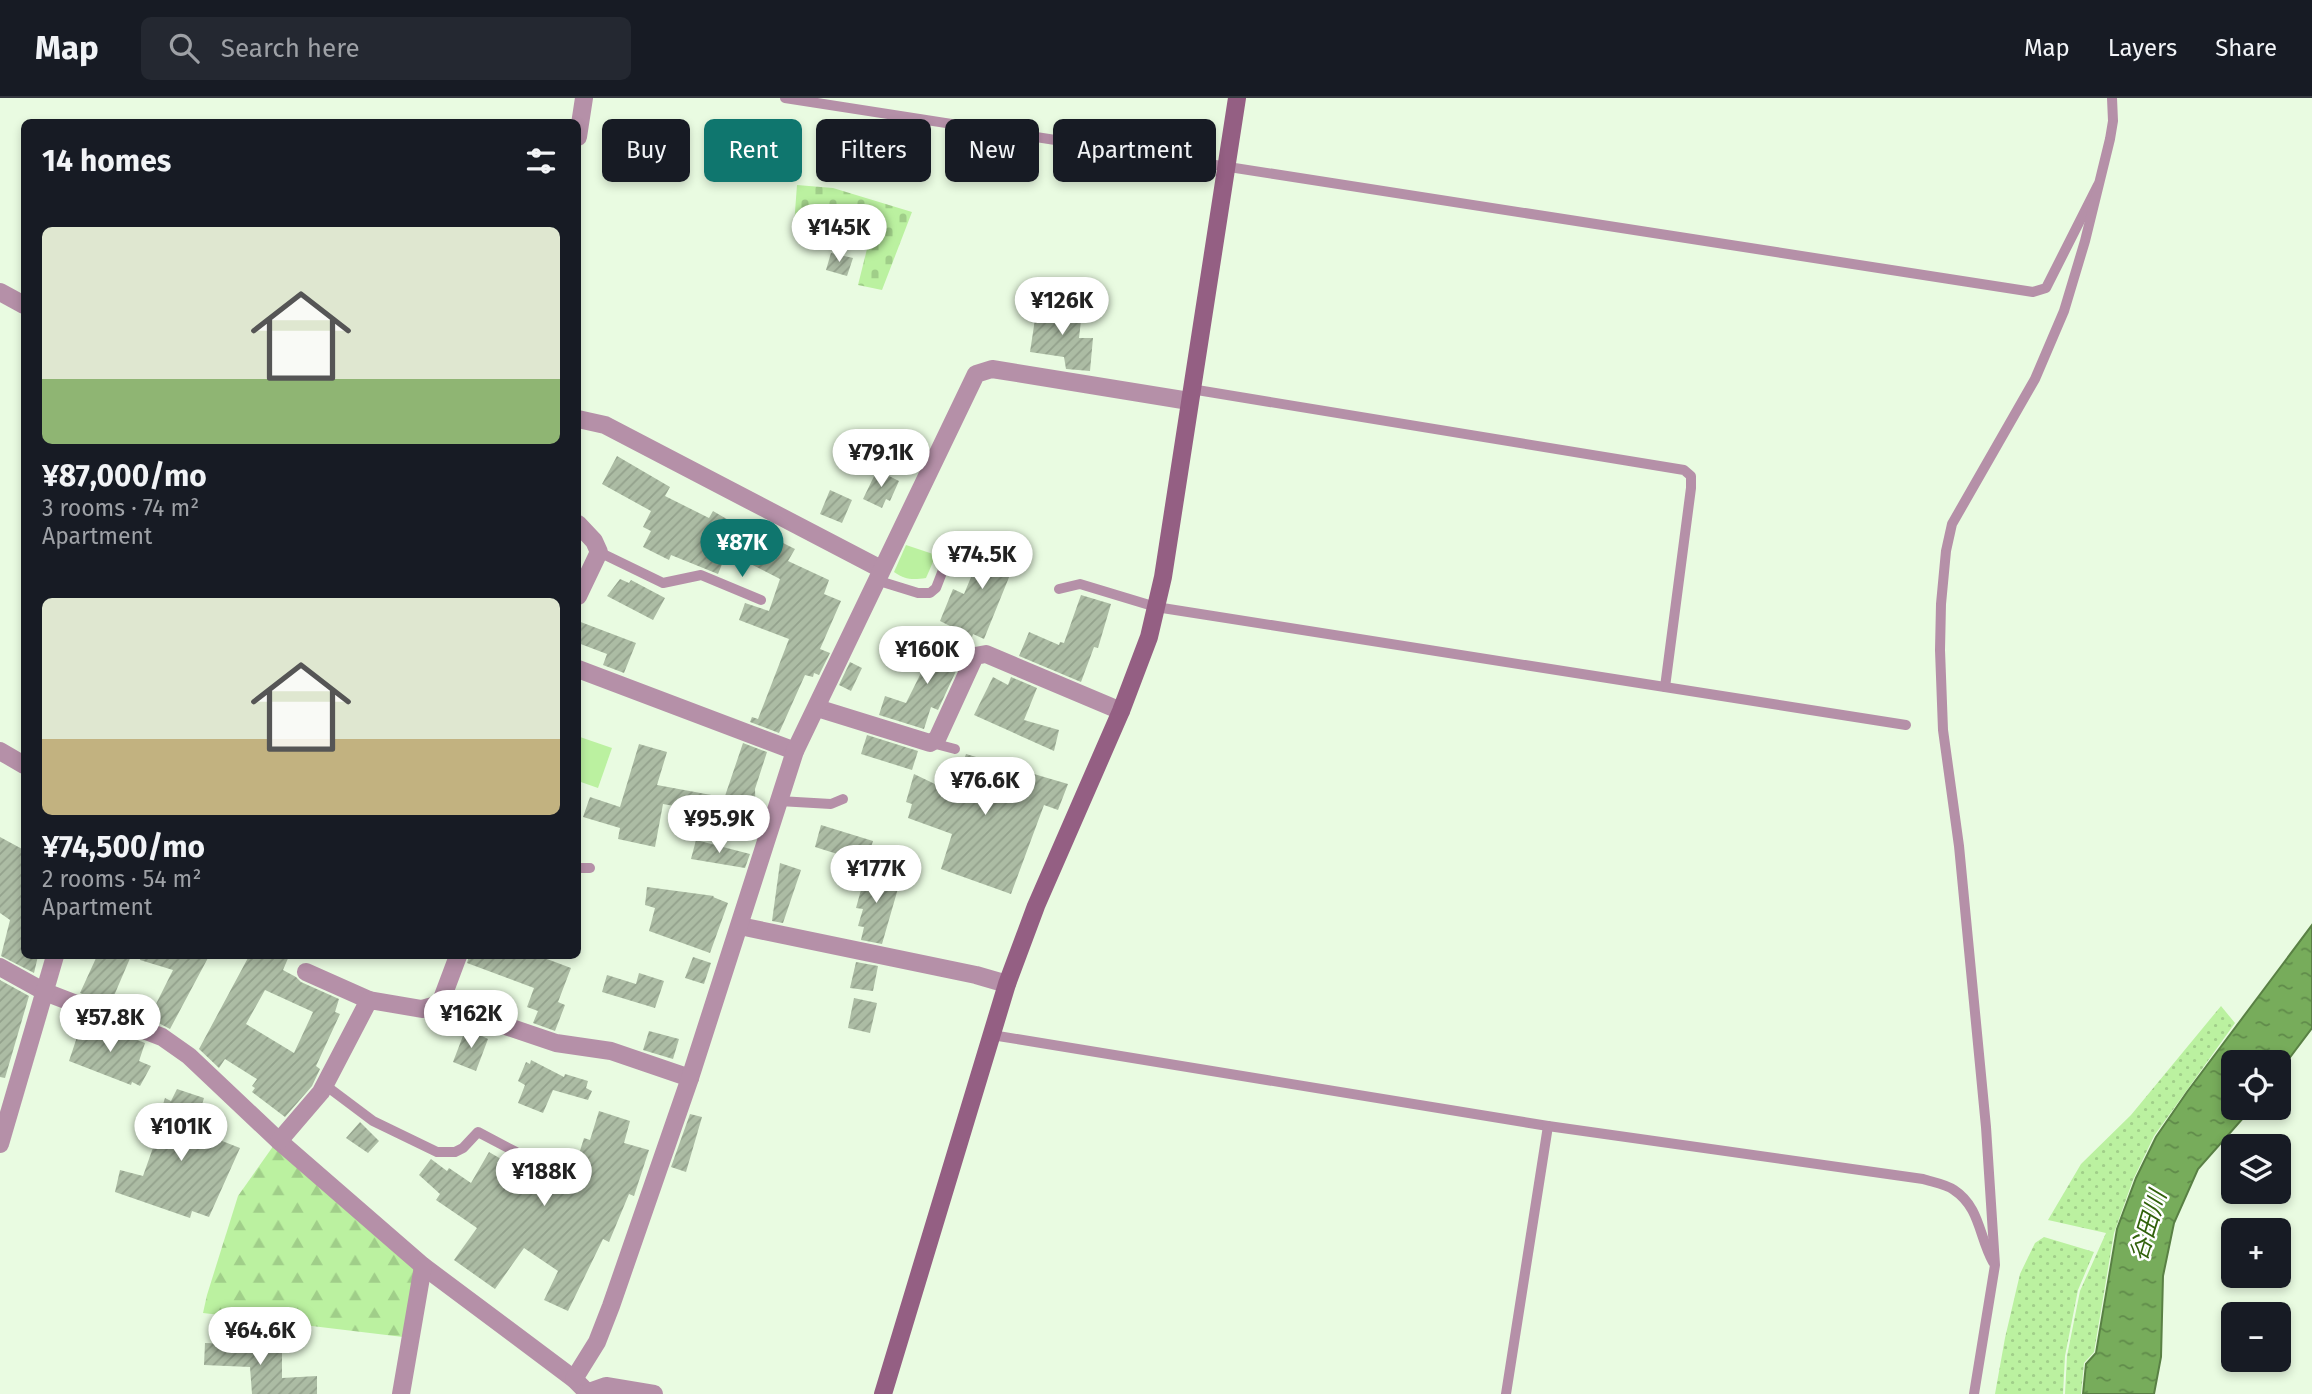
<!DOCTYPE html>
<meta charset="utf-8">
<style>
:root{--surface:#171b24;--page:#242831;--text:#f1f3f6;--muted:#9ea1a6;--line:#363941;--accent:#0f766e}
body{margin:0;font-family:"Fira Sans","Noto Sans JP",sans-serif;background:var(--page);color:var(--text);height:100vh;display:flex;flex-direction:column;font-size:26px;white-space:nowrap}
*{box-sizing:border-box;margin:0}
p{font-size:23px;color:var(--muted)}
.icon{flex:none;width:38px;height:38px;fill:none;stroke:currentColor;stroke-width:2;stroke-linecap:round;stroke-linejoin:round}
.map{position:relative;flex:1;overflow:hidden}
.details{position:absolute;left:21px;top:21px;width:560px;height:840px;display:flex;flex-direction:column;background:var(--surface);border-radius:10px;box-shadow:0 4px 10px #0003}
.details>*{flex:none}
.top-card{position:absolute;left:602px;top:21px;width:665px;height:63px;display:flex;gap:14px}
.buttons{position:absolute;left:2221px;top:952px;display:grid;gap:14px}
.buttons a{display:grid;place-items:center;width:70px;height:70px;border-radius:10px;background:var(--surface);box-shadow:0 4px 10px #0003;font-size:35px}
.price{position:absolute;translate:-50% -60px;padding:0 16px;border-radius:24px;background:#fff;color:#222;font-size:23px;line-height:46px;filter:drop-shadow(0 2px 4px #0008)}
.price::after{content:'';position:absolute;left:50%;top:42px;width:21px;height:16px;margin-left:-10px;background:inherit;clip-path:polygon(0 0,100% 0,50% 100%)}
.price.active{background:var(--accent);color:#fff}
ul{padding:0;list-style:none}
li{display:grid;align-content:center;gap:14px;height:371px;padding:0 21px}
li span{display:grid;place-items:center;height:217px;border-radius:10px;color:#555}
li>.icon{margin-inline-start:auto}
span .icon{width:126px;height:126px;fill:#fffc;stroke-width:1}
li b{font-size:30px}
h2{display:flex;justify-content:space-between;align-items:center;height:84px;padding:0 21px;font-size:30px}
.chip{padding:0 24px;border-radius:10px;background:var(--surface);box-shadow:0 4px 10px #0003;font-size:24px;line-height:63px}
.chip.active{background:var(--accent);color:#fff}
header{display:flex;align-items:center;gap:42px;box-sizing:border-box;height:98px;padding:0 35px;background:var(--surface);border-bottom:2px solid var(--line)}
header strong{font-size:33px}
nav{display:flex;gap:38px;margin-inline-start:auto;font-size:24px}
.search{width:490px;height:63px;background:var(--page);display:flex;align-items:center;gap:18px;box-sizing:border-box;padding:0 24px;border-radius:10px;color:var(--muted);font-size:26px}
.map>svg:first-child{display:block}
</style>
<header>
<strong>Map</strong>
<div class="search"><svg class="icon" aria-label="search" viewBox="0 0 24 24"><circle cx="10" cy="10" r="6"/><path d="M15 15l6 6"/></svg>Search here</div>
<nav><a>Map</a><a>Layers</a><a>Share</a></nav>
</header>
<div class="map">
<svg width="2312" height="1296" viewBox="0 0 2312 1296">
<defs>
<pattern id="grass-dots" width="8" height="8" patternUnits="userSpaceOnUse" patternTransform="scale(1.75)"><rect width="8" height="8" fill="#bbf1a0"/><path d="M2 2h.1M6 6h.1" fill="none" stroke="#a0ce89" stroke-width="1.8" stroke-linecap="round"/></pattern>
<pattern id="forest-firs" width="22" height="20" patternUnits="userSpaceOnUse" patternTransform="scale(1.75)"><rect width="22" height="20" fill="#bbf1a0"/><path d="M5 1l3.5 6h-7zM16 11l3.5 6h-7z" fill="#a0ce89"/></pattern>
<pattern id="cemetery-stones" width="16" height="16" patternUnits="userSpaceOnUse" patternTransform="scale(1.75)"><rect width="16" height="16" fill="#bbf1a0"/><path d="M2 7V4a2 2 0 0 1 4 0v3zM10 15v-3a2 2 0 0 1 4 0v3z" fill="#a0ce89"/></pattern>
<pattern id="water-ripples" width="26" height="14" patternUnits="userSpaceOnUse" patternTransform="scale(1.75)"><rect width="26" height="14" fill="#77ac5b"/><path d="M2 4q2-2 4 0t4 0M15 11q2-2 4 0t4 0" fill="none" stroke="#608b4a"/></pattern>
<pattern id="building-hatch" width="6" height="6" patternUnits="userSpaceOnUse" patternTransform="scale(1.75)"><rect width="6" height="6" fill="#acbca4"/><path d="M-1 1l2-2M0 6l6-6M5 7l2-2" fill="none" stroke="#93a18c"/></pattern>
</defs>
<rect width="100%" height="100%" fill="#e9fbe1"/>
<g fill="url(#grass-dots)">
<path d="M 2221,908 L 2235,925 L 2154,1038 L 2133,1082 L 2114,1135 L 2094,1254 L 2084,1265 L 2081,1296 L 2065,1296 L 2067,1258 L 2080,1193 L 2106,1135 L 2048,1122 L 2081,1066 L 2131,1017 Z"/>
<path d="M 2044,1139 L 2094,1154 L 2078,1192 L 2065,1258 L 2063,1296 L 1995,1296 L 2005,1240 L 2020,1176 L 2035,1145 Z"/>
</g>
<path fill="url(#forest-firs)" d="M 274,1047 L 415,1172 L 403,1239 L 203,1215 L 207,1197 L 238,1098 Z"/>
<path fill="url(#cemetery-stones)" d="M 797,87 L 833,90 L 912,114 L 882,192 L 858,187 L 867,151 L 828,131 L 794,127 Z"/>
<g fill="#bbf1a0">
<path d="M 906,447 L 936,457 L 926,480 C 913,482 905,482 894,474 Z"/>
<path d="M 580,639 L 612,650 L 598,690 L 578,683 L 578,646 Z"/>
</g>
<path fill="url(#water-ripples)" stroke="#598044" stroke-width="2" d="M 2312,827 L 2312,930 L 2279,974 L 2278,964 L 2233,964 L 2233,1010 L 2252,1010 L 2198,1071 L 2174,1125 L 2163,1178 L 2161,1259 L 2154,1296 L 2083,1296 L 2086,1266 L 2096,1255 L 2117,1131 L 2136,1080 L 2156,1039 L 2187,994 Z"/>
<g fill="url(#building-hatch)" fill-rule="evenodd">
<path d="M 831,155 L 853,160 L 847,178 L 826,172 Z"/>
<path d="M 1037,208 L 1082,214 L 1079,240 L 1093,240 L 1090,273 L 1066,271 L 1064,259 L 1030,254 Z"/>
<path d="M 617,358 L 670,389 L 665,398 L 709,420 L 713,413 L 737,427 L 739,423 L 795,451 L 788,463 L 829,482 L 824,496 L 841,503 L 820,551 L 830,555 L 819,577 L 814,575 L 813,579 L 805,577 L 779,635 L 750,624 L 752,619 L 758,621 L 789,541 L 739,522 L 745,505 L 769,513 L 780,481 L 727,454 L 718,476 L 671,457 L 669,462 L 643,449 L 651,433 L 643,429 L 651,413 L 602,386 Z"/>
<path d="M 877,372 L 899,383 L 890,403 L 886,401 L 882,410 L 863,401 Z"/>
<path d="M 830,392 L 852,402 L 842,425 L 820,416 Z"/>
<path d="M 995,437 L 1017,447 L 1015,450 L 1020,452 L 984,541 L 973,536 L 972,539 L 940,523 L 953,491 L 964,496 L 974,472 L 978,473 Z"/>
<path d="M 620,481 L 629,485 L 631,482 L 665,500 L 653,522 L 607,498 Z"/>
<path d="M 1081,497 L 1111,506 L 1098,550 L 1094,549 L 1081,584 L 1019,558 L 1029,534 L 1059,547 L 1060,544 L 1064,545 Z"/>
<path d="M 578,523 L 636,545 L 624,575 L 603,567 L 607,556 L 578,545 Z"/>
<path d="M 968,547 L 938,612 L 931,609 L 924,631 L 879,617 L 885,598 L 906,605 L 925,567 L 920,565 L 927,548 Z"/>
<path d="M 850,564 L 862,570 L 851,593 L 839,587 Z"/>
<path d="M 993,579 L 1008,587 L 1011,579 L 1037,590 L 1024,622 L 1059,632 L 1054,653 L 974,617 Z"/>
<path d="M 867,637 L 918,653 L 912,672 L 861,656 Z"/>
<path d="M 743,645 L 767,654 L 755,691 L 756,720 L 737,721 L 737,705 L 724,701 Z"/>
<path d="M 639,646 L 667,654 L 657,687 L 722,699 L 719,716 L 663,706 L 655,749 L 618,741 L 620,730 L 583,719 L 590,699 L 620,709 Z"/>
<path d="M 966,656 L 1068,686 L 1058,712 L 1044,707 L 1011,796 L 941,771 L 952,736 L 908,720 L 912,706 L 906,704 L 914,676 L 937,687 L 945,672 L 959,676 Z"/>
<path d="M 821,727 L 873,743 L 866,765 L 815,749 Z"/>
<path d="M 0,739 L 24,752 L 24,858 L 38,858 L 34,875 L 1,858 L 10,822 L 0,815 Z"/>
<path d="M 696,742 L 750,756 L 745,770 L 691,761 Z"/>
<path d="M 780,765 L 801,772 L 783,825 L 772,823 Z"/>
<path d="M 867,770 L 893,777 L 891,785 L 899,787 L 882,846 L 861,842 L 864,829 L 858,828 L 863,811 L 856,810 Z"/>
<path d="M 647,789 L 714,798 L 713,799 L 728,805 L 710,855 L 649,833 L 655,810 L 645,807 Z"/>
<path d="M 97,858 L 131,858 L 110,907 L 80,895 Z"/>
<path d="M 141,858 L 209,858 L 170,931 L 149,920 L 173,872 L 140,862 Z"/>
<path d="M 249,858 L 289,858 L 283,872 L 296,879 L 301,884 L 339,901 L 335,914 L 340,916 L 316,968 L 320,971 L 312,988 L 285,1019 L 252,994 L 255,990 L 252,988 L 257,981 L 225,961 L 219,970 L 199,951 ZM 265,892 L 313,914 L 294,955 L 246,926 Z"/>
<path d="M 469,858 L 539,858 L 571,870 L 558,904 L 565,907 L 555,933 L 533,925 L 538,913 L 527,909 L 534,890 L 467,865 Z"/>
<path d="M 693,859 L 711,865 L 704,886 L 685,880 Z"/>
<path d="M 856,864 L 878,868 L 873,893 L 850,890 Z"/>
<path d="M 639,875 L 664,883 L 655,910 L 602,894 L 607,877 L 636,886 Z"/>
<path d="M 0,882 L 29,898 L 5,980 L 0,979 Z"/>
<path d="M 854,900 L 877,905 L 870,935 L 848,930 Z"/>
<path d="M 83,921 L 145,945 L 139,963 L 151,968 L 140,988 L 132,984 L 131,987 L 69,963 Z"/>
<path d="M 466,930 L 488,941 L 476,973 L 453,964 Z"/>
<path d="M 649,933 L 679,941 L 673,961 L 643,952 Z"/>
<path d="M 531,962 L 564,979 L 565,976 L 588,983 L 586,990 L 592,993 L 588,1002 L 553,992 L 543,1015 L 518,1005 L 525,987 L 518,983 L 526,964 L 530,966 Z"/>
<path d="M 177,991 L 204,1000 L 194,1032 L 240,1050 L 209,1119 L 192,1113 L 190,1120 L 115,1094 L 120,1072 L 143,1078 L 155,1044 L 152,1042 L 165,1000 L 171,1003 Z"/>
<path d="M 599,1013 L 630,1023 L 624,1045 L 649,1052 L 634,1098 L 629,1096 L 609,1144 L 603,1141 L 568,1213 L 544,1202 L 558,1173 L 524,1150 L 495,1191 L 454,1162 L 477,1130 L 436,1102 L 440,1096 L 419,1077 L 431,1061 L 447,1073 L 449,1070 L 471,1085 L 489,1054 L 513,1068 L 517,1063 L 527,1071 L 533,1061 L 570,1085 L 584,1040 L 590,1042 Z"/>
<path d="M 690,1016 L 702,1019 L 686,1074 L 671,1069 Z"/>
<path d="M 360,1024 L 379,1043 L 368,1055 L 346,1040 Z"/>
<path d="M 257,1242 L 282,1243 L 282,1280 L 317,1278 L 317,1296 L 252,1296 L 250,1269 L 204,1267 L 205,1245 L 257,1247 Z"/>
</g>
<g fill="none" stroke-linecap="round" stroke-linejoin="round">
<g stroke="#b590a8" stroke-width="10">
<path d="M 785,0 L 2033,194 L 2046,190 L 2098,87"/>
<path d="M 1191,291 L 1684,372 L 1691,378 L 1691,390 L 1665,589"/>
<path d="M 599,454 L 663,485 L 701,477 L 761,502"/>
<path d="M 876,482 L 918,495 L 930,495 L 936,490 L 950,454 L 954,451 L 968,453"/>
<path d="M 1059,491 L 1080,486 L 1156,509 L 1906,627"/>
<path d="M 932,645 L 955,651"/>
<path d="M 779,703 L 831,706 L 843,701"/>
<path d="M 578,770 L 590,770"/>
<path d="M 992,937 L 1548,1028 L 1923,1081 C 1932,1084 1946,1086 1954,1092 C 1980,1109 1979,1139 1993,1164"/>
<path d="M 325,987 L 373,1023 L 437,1054 L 455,1054 L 463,1050 L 478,1034 L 516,1054"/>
<path d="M 1506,1296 L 1548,1028"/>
<path d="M 1974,1296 L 1995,1167 L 1986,1029 L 1959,748 L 1943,632 L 1940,552 L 1941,506 L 1946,453 L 1952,426 L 2035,281 L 2064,213 L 2085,143 L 2110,41 L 2113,23 L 2112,0"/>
</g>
<g stroke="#b590a8" stroke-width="18">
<path d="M 578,39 L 584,0"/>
<path d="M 0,194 L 24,207"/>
<path d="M 578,321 L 605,327 L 881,471"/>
<path d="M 578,426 L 594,443 L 599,454 L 578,498"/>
<path d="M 578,571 L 795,653"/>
<path d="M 817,610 L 930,645 L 937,641 L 975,558 L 986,556 L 1121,613"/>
<path d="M 0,653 L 24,667"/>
<path d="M 740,828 L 976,877 L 1007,886"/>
<path d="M 0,869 L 45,894 L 162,939 L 189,958 L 279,1043 L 423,1168 L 574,1281 L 589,1296"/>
<path d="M 306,874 L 369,902"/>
<path d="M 440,906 L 556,945 L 611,953 L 690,980"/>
<path d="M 279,1043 L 321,994 L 369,902 L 422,911 L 440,906 L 458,858"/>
<path d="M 0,1046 L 55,858"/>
<path d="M 574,1281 L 597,1244 L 611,1208 L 690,980 L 795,653 L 976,276 L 992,271 L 1189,303"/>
<path d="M 589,1294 L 606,1288 L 654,1296"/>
<path d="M 401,1296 L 423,1168"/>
</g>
<path stroke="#945f83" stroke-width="18" d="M 883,1296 L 1007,886 L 1036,808 L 1121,613 L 1149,539 L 1163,479 L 1237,0"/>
</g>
<g text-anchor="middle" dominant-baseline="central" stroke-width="5" stroke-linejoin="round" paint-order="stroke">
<g font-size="24" font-style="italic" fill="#31610b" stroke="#fff">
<text transform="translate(2148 1128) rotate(-73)">谷田川</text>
</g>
</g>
</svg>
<div class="buttons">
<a><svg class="icon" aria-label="locate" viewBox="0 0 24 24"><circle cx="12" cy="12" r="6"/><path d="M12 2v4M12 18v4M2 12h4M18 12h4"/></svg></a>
<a><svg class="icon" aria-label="layers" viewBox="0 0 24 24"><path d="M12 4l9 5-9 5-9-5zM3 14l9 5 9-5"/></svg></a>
<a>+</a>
<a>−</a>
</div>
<b class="price" style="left:839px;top:166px">¥145K</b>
<b class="price" style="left:1062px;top:239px">¥126K</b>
<b class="price" style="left:881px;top:391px">¥79.1K</b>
<b class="price active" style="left:742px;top:481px">¥87K</b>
<b class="price" style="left:982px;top:493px">¥74.5K</b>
<b class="price" style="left:927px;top:588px">¥160K</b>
<b class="price" style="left:985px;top:719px">¥76.6K</b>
<b class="price" style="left:719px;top:757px">¥95.9K</b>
<b class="price" style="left:876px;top:807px">¥177K</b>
<b class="price" style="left:471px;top:952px">¥162K</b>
<b class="price" style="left:110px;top:956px">¥57.8K</b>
<b class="price" style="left:181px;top:1065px">¥101K</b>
<b class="price" style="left:544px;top:1110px">¥188K</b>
<b class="price" style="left:260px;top:1269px">¥64.6K</b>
<div class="top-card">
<a class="chip">Buy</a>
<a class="chip active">Rent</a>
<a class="chip">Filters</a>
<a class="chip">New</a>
<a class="chip">Apartment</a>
</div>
<section class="details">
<h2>14 homes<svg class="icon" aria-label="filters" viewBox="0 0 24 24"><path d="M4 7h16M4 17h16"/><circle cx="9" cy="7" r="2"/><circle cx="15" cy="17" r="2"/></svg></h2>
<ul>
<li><span style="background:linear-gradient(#dfe7d0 70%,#8fb573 0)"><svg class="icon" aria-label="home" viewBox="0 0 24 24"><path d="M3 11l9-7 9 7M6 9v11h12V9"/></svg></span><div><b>¥87,000/mo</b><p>3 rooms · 74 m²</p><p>Apartment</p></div></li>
<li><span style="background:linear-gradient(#dfe7d0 65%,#c2b280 0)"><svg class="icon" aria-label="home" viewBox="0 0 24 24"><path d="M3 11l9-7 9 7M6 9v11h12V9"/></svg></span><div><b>¥74,500/mo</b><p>2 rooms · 54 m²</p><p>Apartment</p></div></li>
</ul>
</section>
</div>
